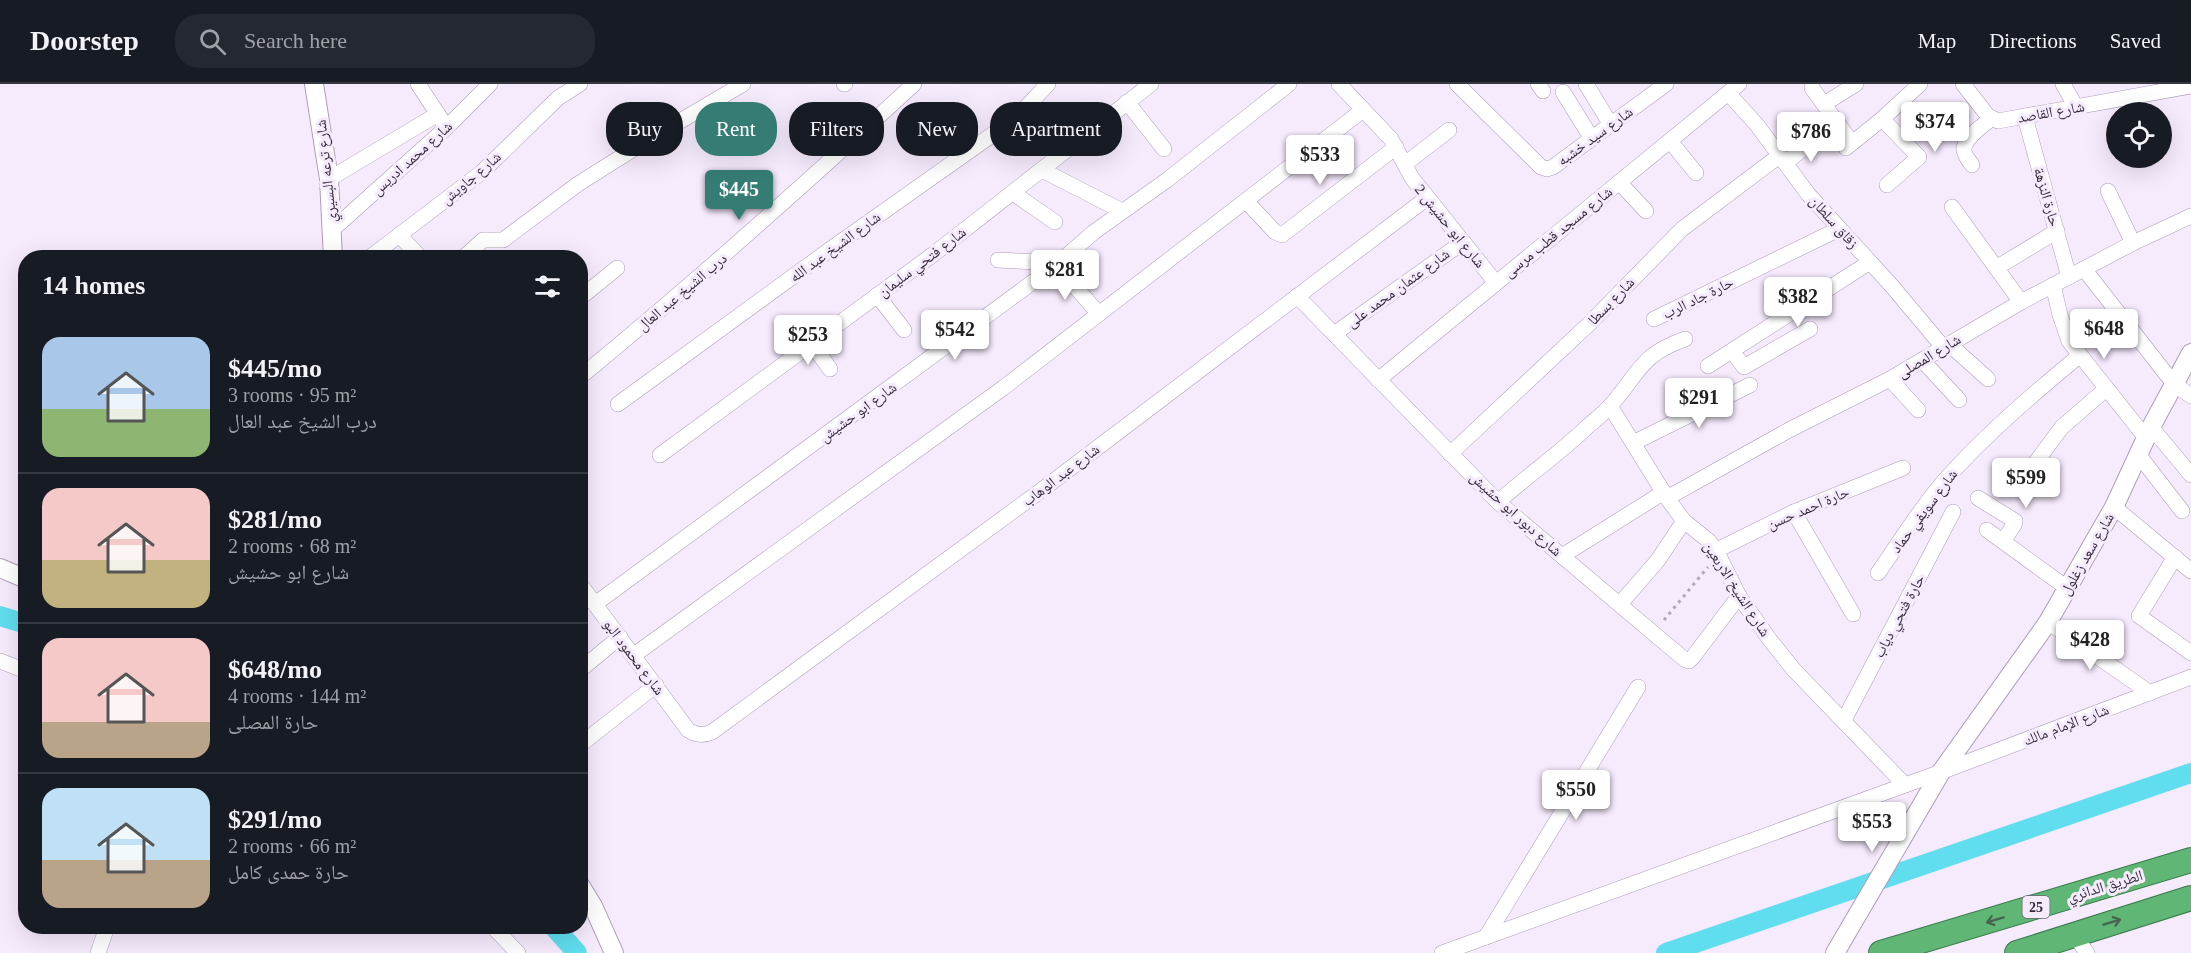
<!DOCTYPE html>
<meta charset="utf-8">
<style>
:root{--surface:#171b24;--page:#242831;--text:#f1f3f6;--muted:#9ea1a6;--line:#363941;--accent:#357c75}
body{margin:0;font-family:"Times New Roman","Noto Naskh Arabic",serif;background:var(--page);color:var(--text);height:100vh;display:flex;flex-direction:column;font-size:22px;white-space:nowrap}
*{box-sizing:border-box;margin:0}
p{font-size:20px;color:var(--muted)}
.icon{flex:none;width:33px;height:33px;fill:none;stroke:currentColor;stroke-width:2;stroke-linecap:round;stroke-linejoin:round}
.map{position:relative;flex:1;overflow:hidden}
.drawer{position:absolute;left:18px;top:166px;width:570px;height:684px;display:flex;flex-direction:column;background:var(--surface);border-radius:24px;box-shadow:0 6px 24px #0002}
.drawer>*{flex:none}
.banner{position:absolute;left:606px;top:18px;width:570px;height:54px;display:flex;gap:12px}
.fabs{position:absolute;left:2106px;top:18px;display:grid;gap:12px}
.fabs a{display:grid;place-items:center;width:66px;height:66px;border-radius:50%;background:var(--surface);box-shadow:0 6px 24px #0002;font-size:30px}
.price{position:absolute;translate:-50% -51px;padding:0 14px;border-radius:6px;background:#fff;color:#222;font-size:20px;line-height:39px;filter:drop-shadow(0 2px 3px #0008)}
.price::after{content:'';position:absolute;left:50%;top:36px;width:18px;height:14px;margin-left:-9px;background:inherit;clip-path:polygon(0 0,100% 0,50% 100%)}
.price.on{background:var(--accent);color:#fff}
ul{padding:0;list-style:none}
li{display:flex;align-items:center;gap:18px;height:150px;padding:0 24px}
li+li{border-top:2px solid var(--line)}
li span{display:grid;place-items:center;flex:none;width:168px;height:120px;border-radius:18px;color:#555}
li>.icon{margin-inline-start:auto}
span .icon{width:72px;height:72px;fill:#fffc;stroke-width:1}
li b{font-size:26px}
h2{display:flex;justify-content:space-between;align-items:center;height:72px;padding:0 24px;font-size:26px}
.tag{padding:0 21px;border-radius:24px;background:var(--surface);box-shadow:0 6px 24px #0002;font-size:21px;line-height:54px}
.tag.on{background:var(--accent);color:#fff}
header{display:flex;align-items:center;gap:36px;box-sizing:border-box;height:84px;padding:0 30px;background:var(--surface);border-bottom:2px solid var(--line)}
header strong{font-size:28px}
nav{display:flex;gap:33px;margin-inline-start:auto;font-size:21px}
.search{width:420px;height:54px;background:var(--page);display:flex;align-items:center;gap:15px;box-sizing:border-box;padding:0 21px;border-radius:24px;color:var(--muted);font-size:22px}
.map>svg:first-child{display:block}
</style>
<header>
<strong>Doorstep</strong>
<div class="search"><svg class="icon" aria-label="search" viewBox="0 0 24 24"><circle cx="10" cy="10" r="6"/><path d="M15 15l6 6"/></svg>Search here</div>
<nav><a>Map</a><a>Directions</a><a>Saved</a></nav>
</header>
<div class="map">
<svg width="2191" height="869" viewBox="0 0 2191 869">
<rect width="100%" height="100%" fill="#f6eafd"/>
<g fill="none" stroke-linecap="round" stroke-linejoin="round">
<g stroke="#60ddee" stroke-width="20">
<path d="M 0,532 L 26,540"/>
<path d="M 554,843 L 577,869"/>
<path d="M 1666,869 L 2191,689"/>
</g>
<defs>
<g id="minor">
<path d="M 418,0 L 443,38"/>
<path d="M 844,0 L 845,0"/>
<path d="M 1339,0 L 1391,55 L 1412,94 L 1496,199"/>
<path d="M 1457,0 L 1541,83 L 1547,85 L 1553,83 L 1666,0"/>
<path d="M 1538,0 L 1543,7"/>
<path d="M 1586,0 L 1611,41"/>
<path d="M 1963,0 L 1988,32 L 1998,37 L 2191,2"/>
<path d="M 2063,0 L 2076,23"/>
<path d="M 1812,4 L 1852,59"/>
<path d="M 1563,8 L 1592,55"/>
<path d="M 1728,9 L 1757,41 L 1808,110 L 1891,201 L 1943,263"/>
<path d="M 1127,18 L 1164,65"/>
<path d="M 1824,20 L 1856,0"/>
<path d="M 2025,33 L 2069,193"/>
<path d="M 1882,35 L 1919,73 L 1887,101"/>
<path d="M 1670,57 L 1696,89"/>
<path d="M 1846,64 L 1882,35 L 1920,0"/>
<path d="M 1785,79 L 1818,53"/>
<path d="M 1405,80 L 1449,46"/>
<path d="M 1972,81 C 1969,77 1963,69 1964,64 C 1966,53 1983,41 1991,35"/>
<path d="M 1042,86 L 1122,127"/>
<path d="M 329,95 L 438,30"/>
<path d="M 1619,98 L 1646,127"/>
<path d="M 2108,107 L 2133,159"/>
<path d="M 1013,109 L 1055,138"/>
<path d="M 1246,117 L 1275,148 L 1282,151 L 1396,63"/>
<path d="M 1952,123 L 2021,218"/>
<path d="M 332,146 L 447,43 L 490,0"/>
<path d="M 399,151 L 417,170"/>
<path d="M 369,174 L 482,88 L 558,14 L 580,0"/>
<path d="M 463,174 L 483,156 L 503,156 L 578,100 L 648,56 L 743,0"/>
<path d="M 998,176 L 1059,179"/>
<path d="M 1056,181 L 1099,230"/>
<path d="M 1996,184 L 2057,147"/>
<path d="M 2084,185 L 2174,300 L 2191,312"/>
<path d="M 2053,201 L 2060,231 L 2069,257 L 2146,354"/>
<path d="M 877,211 L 904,246"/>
<path d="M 1297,212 L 1498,418 L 1684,575 L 1689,577 L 1693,573 L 1739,512"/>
<path d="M 580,214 L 617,184"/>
<path d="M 1654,235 L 1839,145"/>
<path d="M 1334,250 L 1463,158"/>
<path d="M 812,260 L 830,285"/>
<path d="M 1949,260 L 1988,295"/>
<path d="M 1732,267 L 1744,283 L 1810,245"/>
<path d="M 1922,276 L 1959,316"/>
<path d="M 1708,282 L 1870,178"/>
<path d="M 580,293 C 695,199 805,100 914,0"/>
<path d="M 1890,295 L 1918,326"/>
<path d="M 1378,296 L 1739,0"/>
<path d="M 618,320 L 832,164 L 1016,34 L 1048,0"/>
<path d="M 1610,322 L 1667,414 L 1684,437 L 1709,457 L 1718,470 L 1739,512 L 1770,556 L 1794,586 L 1905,701"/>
<path d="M 2151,343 L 2191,391"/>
<path d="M 1633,359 L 1750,301"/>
<path d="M 1450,370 L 1589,240 L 1682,145 L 1779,72"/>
<path d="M 2138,370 L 2182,427"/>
<path d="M 660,371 L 935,169 L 1151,0"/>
<path d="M 2027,390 L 2062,343 L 2106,305"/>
<path d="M 1667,414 L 1789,346 L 1890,295 L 2021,218 L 2133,159 L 2191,132"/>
<path d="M 1978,414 L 2015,437 L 2014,441 L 2003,457"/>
<path d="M 1498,418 C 1527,392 1559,370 1587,343 C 1595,336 1604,329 1611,321 C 1640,288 1640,271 1685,255"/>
<path d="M 2114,423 L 2191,487"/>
<path d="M 1794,428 L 1853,530"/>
<path d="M 1987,446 L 2067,504"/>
<path d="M 1715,467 L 1794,428 L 1903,384"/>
<path d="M 1562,472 L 1664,408"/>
<path d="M 2175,473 L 2139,532 L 2191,569"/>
<path d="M 1878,489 C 1900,458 1920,424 1945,396 C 1986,350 2032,311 2079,272"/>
<path d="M 580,500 L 688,646 C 697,651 702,652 712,648 L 1043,405 L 1427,114"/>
<path d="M 595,520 L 1056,181 L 1094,148 L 1167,96 L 1289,0"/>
<path d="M 1620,520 L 1658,476 L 1684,437"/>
<path d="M 2048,538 L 2150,609"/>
<path d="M 634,571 L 1003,304 L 1363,26"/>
<path d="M 0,577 L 26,587"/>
<path d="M 580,586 L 620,553"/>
<path d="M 1844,636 L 1953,428"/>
<path d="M 580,661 L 656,601"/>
<path d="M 493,843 L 518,869"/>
<path d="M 2074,850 L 2087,869"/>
<path d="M 1486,853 L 1638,603"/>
<path d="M 98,869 L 107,843"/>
<path d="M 1442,869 L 1941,688 L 2191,593"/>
</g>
<g id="tertiary">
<path d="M 314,0 L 329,95 L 333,174"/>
<path d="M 0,484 L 26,495"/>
<path d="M 580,801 L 593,822 L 614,869"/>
<path d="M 1835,869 L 1941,688 L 2048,538 L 2114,423 L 2151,343 L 2191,269"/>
</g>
<g id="trunk">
<path d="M 1881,869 L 2191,776"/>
<path d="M 2017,869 L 2191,814"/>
</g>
</defs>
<use href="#minor" stroke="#ae9cb9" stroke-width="16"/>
<use href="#tertiary" stroke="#ae9cb9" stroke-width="20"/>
<use href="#trunk" stroke="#377a49" stroke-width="26"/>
<path stroke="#b0a6b6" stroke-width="3" stroke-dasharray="3 4.5" stroke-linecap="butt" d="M 1664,536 L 1708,483"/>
<use href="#minor" stroke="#fff" stroke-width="15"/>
<use href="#tertiary" stroke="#fff" stroke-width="18"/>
<use href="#trunk" stroke="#60b674" stroke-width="24"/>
</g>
<defs><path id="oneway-shaft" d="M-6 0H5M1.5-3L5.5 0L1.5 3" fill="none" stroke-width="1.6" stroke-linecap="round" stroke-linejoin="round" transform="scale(1.5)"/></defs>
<g stroke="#466451">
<use href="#oneway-shaft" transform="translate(1995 836) rotate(163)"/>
<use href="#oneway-shaft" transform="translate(2112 838) rotate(-17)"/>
</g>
<g text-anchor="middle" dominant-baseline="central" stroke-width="6" stroke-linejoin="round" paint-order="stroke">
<rect fill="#f6eafd" stroke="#6e6674" stroke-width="1.5" x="2022.5" y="812" width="27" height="22" rx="4.5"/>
<g font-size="14" font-weight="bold" fill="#342d39">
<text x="2036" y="823">25</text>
</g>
<g font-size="15" fill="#342d39" stroke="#f6eafd">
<text transform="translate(2051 28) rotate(-10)">شارع القاصد</text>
<text transform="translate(1595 52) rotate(-36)">شارع سيد خشبه</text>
<text transform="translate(412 74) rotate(-42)">شارع محمد ادريس</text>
<text transform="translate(326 87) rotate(-96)">شارع ترعه البسيري</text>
<text transform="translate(471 94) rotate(-40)">شارع جاويش</text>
<text transform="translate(2047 113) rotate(74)">حارة النزهة</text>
<text transform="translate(1834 138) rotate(48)">زقاق سلطان</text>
<text transform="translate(1450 142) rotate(51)">شارع ابو حشيش 2</text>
<text transform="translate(1558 148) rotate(-39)">شارع مسجد قطب مرسى</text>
<text transform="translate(835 163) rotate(-36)">شارع الشيخ عبد الله</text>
<text transform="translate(922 178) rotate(-37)">شارع فتحي سليمان</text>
<text transform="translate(1398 204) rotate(-36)">شارع عثمان محمد على</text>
<text transform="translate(682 208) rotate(-40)">درب الشيخ عبد العال</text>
<text transform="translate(1698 214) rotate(-26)">حارة جاد الرب</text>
<text transform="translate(1611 217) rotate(-46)">شارع بسطا</text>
<text transform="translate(1929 272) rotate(-31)">شارع المصلى</text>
<text transform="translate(858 328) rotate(-36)">شارع ابو حشيش</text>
<text transform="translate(1061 391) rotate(-37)">شارع عبد الوهاب</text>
<text transform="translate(1808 424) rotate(-23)">حارة احمد حسن</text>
<text transform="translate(1924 427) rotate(-53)">شارع سويفي حماد</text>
<text transform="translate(1516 430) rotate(42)">شارع دبور ابو حشيش</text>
<text transform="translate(2087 470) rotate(-60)">شارع سعد زغلول</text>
<text transform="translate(1737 505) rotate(57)">شارع الشيخ الاربعين</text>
<text transform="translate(1899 532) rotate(-62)">حارة فتحي دياب</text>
<text transform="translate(634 573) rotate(53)">شارع محمود البو</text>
<text transform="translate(2066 641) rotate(-21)">شارع الإمام مالك</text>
<text transform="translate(2105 802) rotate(-17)">الطريق الدائري</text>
</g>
</g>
</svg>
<div class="fabs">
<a><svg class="icon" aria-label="locate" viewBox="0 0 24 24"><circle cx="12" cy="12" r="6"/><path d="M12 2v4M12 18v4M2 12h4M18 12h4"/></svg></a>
</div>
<b class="price" style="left:1935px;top:69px">$374</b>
<b class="price" style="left:1811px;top:79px">$786</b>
<b class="price" style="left:1320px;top:102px">$533</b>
<b class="price on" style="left:739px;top:137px">$445</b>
<b class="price" style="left:1065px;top:217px">$281</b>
<b class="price" style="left:1798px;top:244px">$382</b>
<b class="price" style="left:2104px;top:276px">$648</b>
<b class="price" style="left:955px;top:277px">$542</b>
<b class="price" style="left:808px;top:282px">$253</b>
<b class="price" style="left:1699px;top:345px">$291</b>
<b class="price" style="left:2026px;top:425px">$599</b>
<b class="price" style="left:2090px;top:587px">$428</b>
<b class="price" style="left:1576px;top:737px">$550</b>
<b class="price" style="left:1872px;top:769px">$553</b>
<div class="banner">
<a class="tag">Buy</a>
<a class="tag on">Rent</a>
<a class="tag">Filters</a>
<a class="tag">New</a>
<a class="tag">Apartment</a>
</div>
<section class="drawer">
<h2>14 homes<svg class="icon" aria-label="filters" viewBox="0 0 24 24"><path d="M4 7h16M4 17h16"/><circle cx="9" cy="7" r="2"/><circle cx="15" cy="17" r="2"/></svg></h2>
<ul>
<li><span style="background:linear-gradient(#a9c7e8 60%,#8fb573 0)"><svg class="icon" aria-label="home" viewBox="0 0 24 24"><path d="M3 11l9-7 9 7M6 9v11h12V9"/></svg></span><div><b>$445/mo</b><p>3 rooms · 95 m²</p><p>درب الشيخ عبد العال</p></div></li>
<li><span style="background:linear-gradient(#f6c9c9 60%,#c2b280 0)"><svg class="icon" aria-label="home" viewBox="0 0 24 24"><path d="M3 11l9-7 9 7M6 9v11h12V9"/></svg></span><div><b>$281/mo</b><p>2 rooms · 68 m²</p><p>شارع ابو حشيش</p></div></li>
<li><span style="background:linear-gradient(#f6c9c9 70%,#b9a48a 0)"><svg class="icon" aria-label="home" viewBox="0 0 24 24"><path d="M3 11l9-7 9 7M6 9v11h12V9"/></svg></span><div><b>$648/mo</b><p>4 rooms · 144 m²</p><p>حارة المصلى</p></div></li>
<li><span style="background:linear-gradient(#bfe0f5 60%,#b9a48a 0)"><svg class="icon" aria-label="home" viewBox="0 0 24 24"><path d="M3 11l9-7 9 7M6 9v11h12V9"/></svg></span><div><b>$291/mo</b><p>2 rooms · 66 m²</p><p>حارة حمدى كامل</p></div></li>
</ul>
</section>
</div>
